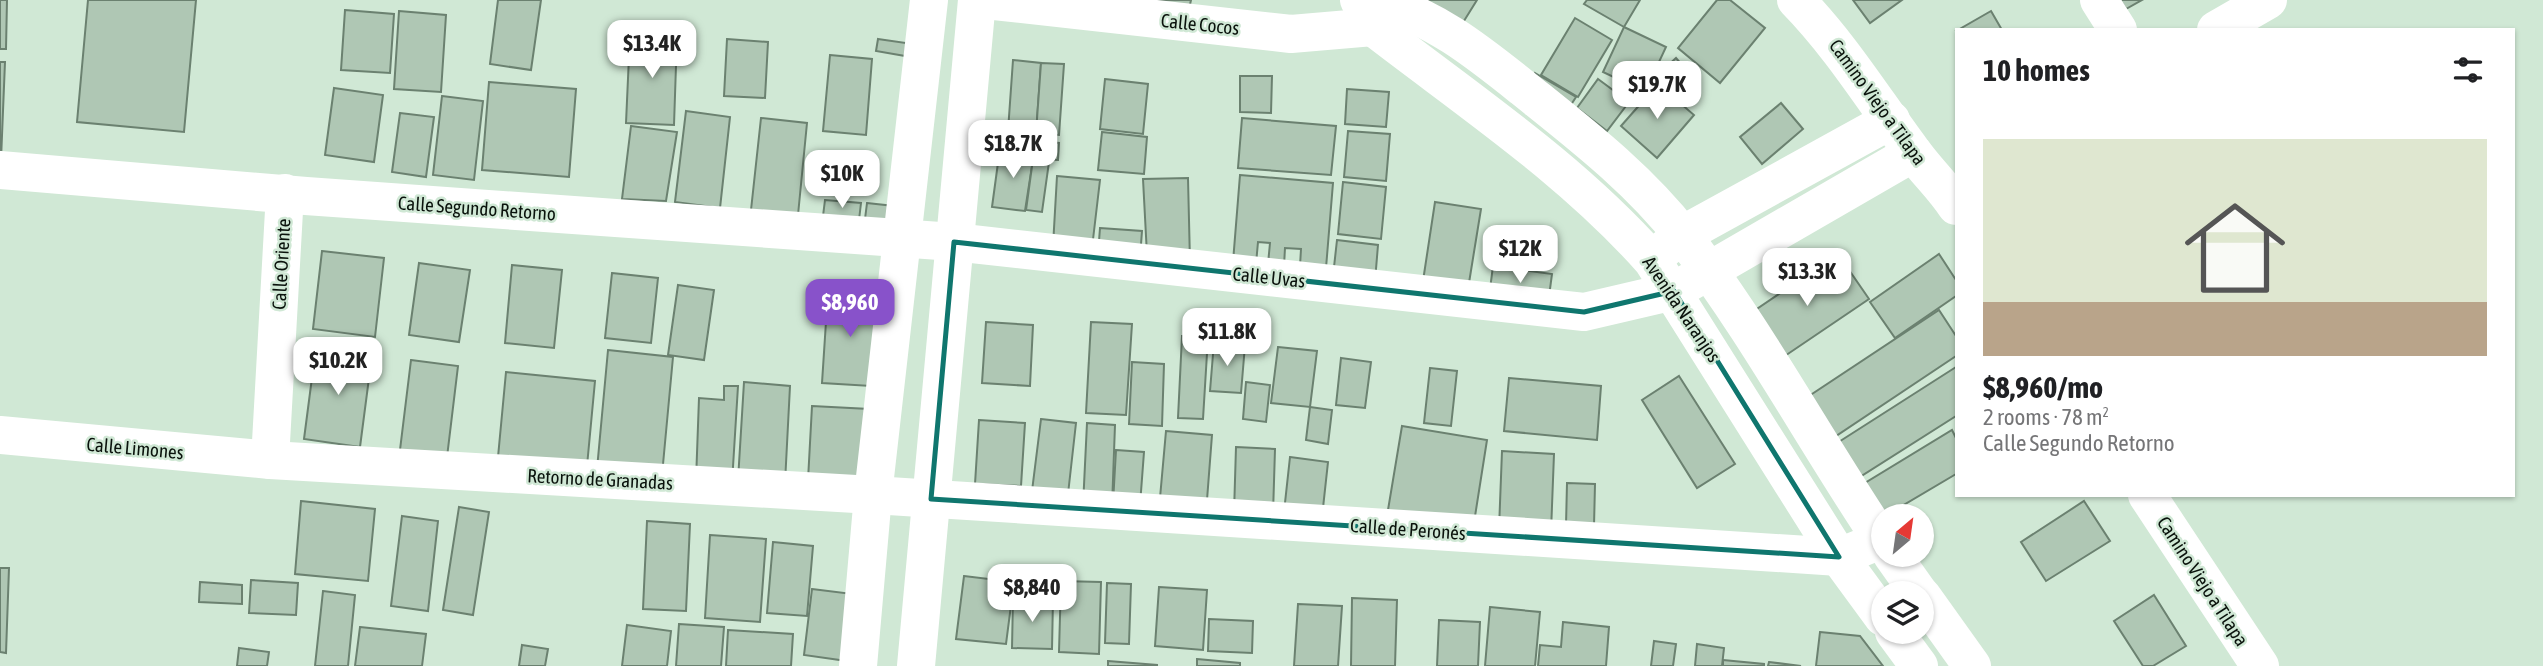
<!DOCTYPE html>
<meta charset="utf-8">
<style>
:root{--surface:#fff;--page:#f6f6f6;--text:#202124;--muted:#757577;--line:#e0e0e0;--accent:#8852ca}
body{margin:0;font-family:"Asap Condensed",sans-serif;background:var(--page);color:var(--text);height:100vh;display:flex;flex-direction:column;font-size:26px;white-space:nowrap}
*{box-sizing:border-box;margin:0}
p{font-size:23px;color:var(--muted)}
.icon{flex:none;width:38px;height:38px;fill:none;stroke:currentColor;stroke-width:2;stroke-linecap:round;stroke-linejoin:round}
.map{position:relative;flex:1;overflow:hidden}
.panel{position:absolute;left:1955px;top:28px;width:560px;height:469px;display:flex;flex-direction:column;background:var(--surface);border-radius:0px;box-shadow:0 2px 5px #0004}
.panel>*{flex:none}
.needle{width:46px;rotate:29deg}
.fabs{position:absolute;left:1871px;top:504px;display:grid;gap:14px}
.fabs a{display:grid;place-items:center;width:63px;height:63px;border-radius:50%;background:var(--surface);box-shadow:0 2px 5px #0004;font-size:35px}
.price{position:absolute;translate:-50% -60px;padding:0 16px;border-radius:14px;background:#fff;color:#222;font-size:23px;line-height:46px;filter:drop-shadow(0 2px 4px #0008)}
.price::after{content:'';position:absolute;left:50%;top:42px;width:21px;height:16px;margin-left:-10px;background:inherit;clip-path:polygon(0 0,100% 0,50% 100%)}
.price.on{background:var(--accent);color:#fff}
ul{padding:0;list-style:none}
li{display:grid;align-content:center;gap:14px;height:371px;padding:0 28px}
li+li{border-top:2px solid var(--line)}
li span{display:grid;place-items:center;height:217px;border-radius:0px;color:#555}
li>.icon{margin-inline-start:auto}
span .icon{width:126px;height:126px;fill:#fffc;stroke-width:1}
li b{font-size:30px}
h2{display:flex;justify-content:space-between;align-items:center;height:84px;padding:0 28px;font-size:30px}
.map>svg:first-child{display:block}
</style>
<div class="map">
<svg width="2543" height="666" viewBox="0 0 2543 666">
<rect width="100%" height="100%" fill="#d0e8d5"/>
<g fill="#afc7b4" stroke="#6b8170" stroke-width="2">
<path d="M 0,0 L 7,0 L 6,49 L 0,49 Z"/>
<path d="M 88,0 L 196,0 L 184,132 L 77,122 Z"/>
<path d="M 498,0 L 541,0 L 531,70 L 490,64 Z"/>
<path d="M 1154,0 L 1191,0 L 1189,9 Z"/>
<path d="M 1411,0 L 1477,0 L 1459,29 Z"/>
<path d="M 1587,0 L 1640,0 L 1624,27 L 1584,4 Z"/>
<path d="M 1717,0 L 1730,0 L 1765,28 L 1720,83 L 1678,48 Z"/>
<path d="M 1853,0 L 1902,0 L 1870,23 Z"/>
<path d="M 2120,0 L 2142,0 L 2126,9 Z"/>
<path d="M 345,10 L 394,14 L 390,73 L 341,70 Z"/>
<path d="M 399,11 L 446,15 L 441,92 L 394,89 Z"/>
<path d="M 1991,11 L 2002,30 L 1958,30 Z"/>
<path d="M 1575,18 L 1612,40 L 1578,97 L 1541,75 Z"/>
<path d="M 1624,27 L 1666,47 L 1645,92 L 1603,72 Z"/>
<path d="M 630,34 L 677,36 L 674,125 L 626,123 Z"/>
<path d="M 727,39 L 768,42 L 765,98 L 724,96 Z"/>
<path d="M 878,39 L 913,44 L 911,57 L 876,51 Z"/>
<path d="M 830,55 L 872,59 L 866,135 L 823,131 Z"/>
<path d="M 1676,58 L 1693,78 L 1682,88 L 1664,69 Z"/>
<path d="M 1013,60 L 1041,63 L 1036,133 L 1008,131 Z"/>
<path d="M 0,62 L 5,62 L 1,160 L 0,160 Z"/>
<path d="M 1041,63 L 1064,64 L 1059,135 L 1036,133 Z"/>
<path d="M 1535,73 L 1576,97 L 1563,117 L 1528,87 Z"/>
<path d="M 1240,76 L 1272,76 L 1271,113 L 1240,112 Z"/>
<path d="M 1105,79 L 1148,84 L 1143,134 L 1100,129 Z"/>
<path d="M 1598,79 L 1629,102 L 1607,131 L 1577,108 Z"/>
<path d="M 489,82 L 576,89 L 569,177 L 482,170 Z"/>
<path d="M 1658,84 L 1694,115 L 1657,158 L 1621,126 Z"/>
<path d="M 334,88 L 383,95 L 374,162 L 325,155 Z"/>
<path d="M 1347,89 L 1389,92 L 1386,127 L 1345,124 Z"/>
<path d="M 442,96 L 483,101 L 474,180 L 433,175 Z"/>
<path d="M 1781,103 L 1803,129 L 1762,164 L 1740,137 Z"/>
<path d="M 686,111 L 730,117 L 720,208 L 675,202 Z"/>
<path d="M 400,113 L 434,117 L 426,177 L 392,172 Z"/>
<path d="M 761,118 L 807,123 L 798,215 L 751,210 Z"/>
<path d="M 1242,118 L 1336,126 L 1331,175 L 1238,168 Z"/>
<path d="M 631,126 L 677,132 L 666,201 L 622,199 Z"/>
<path d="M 1348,131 L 1390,134 L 1386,181 L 1344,177 Z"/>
<path d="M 1102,132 L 1147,137 L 1144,174 L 1098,170 Z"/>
<path d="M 1036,141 L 1059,143 L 1058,160 L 1035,159 Z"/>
<path d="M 1000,148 L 1034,153 L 1025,211 L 992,207 Z"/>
<path d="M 1033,159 L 1049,162 L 1042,212 L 1026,210 Z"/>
<path d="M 1240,175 L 1333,183 L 1326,268 L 1300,266 L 1301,249 L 1285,248 L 1284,266 L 1268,264 L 1270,243 L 1258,242 L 1256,264 L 1233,262 Z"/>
<path d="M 1057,176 L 1100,180 L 1092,248 L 1053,246 Z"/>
<path d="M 1188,178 L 1190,262 L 1147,255 L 1143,179 Z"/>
<path d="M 1343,182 L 1386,187 L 1381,239 L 1338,234 Z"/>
<path d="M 825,200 L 861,203 L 859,220 L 823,216 Z"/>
<path d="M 1435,202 L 1481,209 L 1468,289 L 1423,281 Z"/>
<path d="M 867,203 L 903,207 L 901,223 L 865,219 Z"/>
<path d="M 1100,228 L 1142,231 L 1140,258 L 1098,254 Z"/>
<path d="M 1337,240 L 1378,245 L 1375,281 L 1333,276 Z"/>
<path d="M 322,251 L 384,258 L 375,337 L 313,329 Z"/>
<path d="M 1838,254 L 1869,299 L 1776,362 L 1745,317 Z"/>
<path d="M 1939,254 L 1956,280 L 1956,296 L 1895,338 L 1870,302 Z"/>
<path d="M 419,263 L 470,270 L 459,342 L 409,335 Z"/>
<path d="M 512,265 L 562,270 L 554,348 L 505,343 Z"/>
<path d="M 1493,266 L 1552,274 L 1548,304 L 1489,297 Z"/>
<path d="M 612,273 L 658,278 L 651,343 L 605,338 Z"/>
<path d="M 678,285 L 714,290 L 704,360 L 668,355 Z"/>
<path d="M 828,291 L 877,294 L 871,386 L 822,383 Z"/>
<path d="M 1939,310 L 1956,336 L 1956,356 L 1833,438 L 1806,398 Z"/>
<path d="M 986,322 L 1033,325 L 1030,386 L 982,383 Z"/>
<path d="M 1091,322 L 1132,324 L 1126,415 L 1086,413 Z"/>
<path d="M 1182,336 L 1208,337 L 1203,419 L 1178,418 Z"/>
<path d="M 1214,342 L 1245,345 L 1241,393 L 1210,391 Z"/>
<path d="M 316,347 L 372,355 L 360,447 L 304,439 Z"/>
<path d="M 1278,347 L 1317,351 L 1310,407 L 1271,403 Z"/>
<path d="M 608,350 L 673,357 L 662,475 L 597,469 Z"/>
<path d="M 1341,358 L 1371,362 L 1365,408 L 1336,405 Z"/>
<path d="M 411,360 L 458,366 L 447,457 L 400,450 Z"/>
<path d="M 1132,362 L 1164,364 L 1162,426 L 1129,424 Z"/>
<path d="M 1956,367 L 1956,416 L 1855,480 L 1834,445 Z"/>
<path d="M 1430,368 L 1457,371 L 1451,426 L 1424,423 Z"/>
<path d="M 506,372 L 595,381 L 587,466 L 498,457 Z"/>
<path d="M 1679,376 L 1735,464 L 1697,488 L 1642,400 Z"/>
<path d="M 1509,378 L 1601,386 L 1597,440 L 1504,431 Z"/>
<path d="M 744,382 L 790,386 L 785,483 L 738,480 Z"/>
<path d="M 1246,382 L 1270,385 L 1266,422 L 1243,419 Z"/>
<path d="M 724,386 L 738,386 L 732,483 L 696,481 L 699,398 L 724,400 Z"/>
<path d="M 812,406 L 869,409 L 865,483 L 808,480 Z"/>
<path d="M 1310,407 L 1332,410 L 1328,444 L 1306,440 Z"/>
<path d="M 1041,419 L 1076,423 L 1067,503 L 1031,499 Z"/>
<path d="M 979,420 L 1025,423 L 1021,486 L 975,484 Z"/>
<path d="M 1087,423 L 1115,425 L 1112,507 L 1083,506 Z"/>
<path d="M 1402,426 L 1487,440 L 1473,529 L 1387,516 Z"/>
<path d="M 1952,430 L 1956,438 L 1956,474 L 1885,516 L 1860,486 Z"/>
<path d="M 1166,431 L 1212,435 L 1206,513 L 1159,509 Z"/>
<path d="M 1236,447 L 1275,449 L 1273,514 L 1234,513 Z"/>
<path d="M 1116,450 L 1144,452 L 1140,505 L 1113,503 Z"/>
<path d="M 1502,451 L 1554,454 L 1551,532 L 1499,529 Z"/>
<path d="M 1290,457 L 1328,462 L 1322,517 L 1284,512 Z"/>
<path d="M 1567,483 L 1595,484 L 1594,526 L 1566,525 Z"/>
<path d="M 301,501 L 375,509 L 368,581 L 295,574 Z"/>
<path d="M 2084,501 L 2110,541 L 2046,581 L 2021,542 Z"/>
<path d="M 459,507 L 489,512 L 473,615 L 443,610 Z"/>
<path d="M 402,516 L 438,521 L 428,611 L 391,606 Z"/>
<path d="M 647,521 L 690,524 L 686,611 L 643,609 Z"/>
<path d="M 710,535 L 766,539 L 760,622 L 705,618 Z"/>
<path d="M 773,542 L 813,546 L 807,616 L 767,613 Z"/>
<path d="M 0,568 L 9,568 L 6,653 L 0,652 Z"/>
<path d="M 964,576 L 1014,582 L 1006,644 L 956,639 Z"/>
<path d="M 251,580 L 298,583 L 296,615 L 249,613 Z"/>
<path d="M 1061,581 L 1101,582 L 1099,654 L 1059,652 Z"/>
<path d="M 200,582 L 242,585 L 242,604 L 199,602 Z"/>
<path d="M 1107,583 L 1131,584 L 1129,644 L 1105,643 Z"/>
<path d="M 1159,587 L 1207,590 L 1203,650 L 1155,646 Z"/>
<path d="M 812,589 L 861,595 L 854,662 L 804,655 Z"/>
<path d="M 323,591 L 355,595 L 348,666 L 315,666 Z"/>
<path d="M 2154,595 L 2186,646 L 2153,666 L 2143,666 L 2114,621 Z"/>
<path d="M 1013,598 L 1053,599 L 1052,649 L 1012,648 Z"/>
<path d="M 1352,598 L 1397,600 L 1395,666 L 1351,666 Z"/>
<path d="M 1298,604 L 1342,606 L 1338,666 L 1294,666 Z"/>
<path d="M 1490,607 L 1540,612 L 1535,666 L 1485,666 Z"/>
<path d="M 1209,619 L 1253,621 L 1252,653 L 1208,651 Z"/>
<path d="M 1439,620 L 1480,622 L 1478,666 L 1437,666 Z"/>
<path d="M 1563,622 L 1609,627 L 1606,666 L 1538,666 L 1540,645 L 1561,647 Z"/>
<path d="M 679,624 L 724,627 L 721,666 L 676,666 Z"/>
<path d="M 627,625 L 671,631 L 667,666 L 622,666 Z"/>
<path d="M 360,627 L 426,634 L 422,666 L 355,666 Z"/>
<path d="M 728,630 L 793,634 L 791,666 L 726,666 Z"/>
<path d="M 1820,632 L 1860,636 L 1883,666 L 1816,666 Z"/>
<path d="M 1654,641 L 1676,644 L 1673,666 L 1651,666 Z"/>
<path d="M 1697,644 L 1724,648 L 1722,666 L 1695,666 Z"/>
<path d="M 522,645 L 548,649 L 545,666 L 519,666 Z"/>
<path d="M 239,648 L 269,652 L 267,666 L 237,666 Z"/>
<path d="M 1197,659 L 1240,663 L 1240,666 L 1197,666 Z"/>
<path d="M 1723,660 L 1764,664 L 1764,666 L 1723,666 Z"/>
<path d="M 1108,661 L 1157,665 L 1157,666 L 1108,666 Z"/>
<path d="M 1769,662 L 1801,666 L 1768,666 Z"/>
</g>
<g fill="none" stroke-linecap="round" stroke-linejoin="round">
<g stroke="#fff" stroke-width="38">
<path d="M 985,0 L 1291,34 L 1373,27"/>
<path d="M 1359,0 L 1373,27 C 1470,102 1570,168 1652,260 L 1839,557 L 1883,617"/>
<path d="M 1374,0 C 1432,15 1478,52 1523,88 C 1579,133 1638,178 1683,236 C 1757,332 1815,441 1883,542"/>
<path d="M 1796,0 C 1841,46 1874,100 1912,151 C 1926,171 1943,186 1956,206"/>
<path d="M 2099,0 L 2118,30"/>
<path d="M 2216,30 L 2268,0"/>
<path d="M 0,170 L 306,196 L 954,242 L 1584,312 L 1674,291 L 1913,153"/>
<path d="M 1662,251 L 1682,235 L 1891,120"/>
<path d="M 0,435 L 270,460 L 873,495 L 1839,557 L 1881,540"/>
<path d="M 270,460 L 285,193"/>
<path d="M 2147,495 L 2260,666"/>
<path d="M 1892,555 L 1919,593"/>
<path d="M 1922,596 L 1972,666"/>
<path d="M 1894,632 L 1919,666"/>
<path d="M 858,666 L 873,495 L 929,0"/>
<path d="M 916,666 L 977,0"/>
</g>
</g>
<path fill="none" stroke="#0f766e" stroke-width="5" stroke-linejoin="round" d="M 954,242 L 1584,312 L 1674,291 L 1839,557 L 931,499 Z"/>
<g text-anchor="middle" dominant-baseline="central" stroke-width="5" stroke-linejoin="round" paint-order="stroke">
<g font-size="19" fill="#0a120c" stroke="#d0e8d5">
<text transform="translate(1200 24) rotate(6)">Calle Cocos</text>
<text transform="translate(1878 102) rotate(54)">Camino Viejo a Tilapa</text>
<text transform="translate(477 208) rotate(4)">Calle Segundo Retorno</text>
<text transform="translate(281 264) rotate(-87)">Calle Oriente</text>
<text transform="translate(1269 277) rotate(6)">Calle Uvas</text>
<text transform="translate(1682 309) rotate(56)">Avenida Naranjos</text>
<text transform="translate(135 448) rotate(5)">Calle Limones</text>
<text transform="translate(600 479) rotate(3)">Retorno de Granadas</text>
<text transform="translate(1408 529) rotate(4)">Calle de Peronés</text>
<text transform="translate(2203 581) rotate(57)">Camino Viejo a Tilapa</text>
</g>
</g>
</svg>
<div class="fabs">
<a><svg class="needle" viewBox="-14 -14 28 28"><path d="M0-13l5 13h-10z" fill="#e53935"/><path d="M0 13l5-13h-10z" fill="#757577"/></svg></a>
<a><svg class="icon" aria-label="layers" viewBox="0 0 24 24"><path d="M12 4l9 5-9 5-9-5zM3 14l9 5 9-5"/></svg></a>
</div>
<b class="price" style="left:652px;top:80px">$13.4K</b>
<b class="price" style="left:1657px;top:121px">$19.7K</b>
<b class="price" style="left:1013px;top:180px">$18.7K</b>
<b class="price" style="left:842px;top:210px">$10K</b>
<b class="price" style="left:1520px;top:285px">$12K</b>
<b class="price" style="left:1807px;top:308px">$13.3K</b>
<b class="price on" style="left:850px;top:339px">$8,960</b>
<b class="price" style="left:1227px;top:368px">$11.8K</b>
<b class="price" style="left:338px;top:397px">$10.2K</b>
<b class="price" style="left:1032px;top:624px">$8,840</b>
<section class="panel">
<h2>10 homes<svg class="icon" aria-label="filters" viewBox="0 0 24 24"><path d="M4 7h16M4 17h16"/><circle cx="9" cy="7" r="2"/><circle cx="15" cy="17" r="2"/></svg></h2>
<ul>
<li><span style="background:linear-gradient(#dfe7d0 75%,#b9a48a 0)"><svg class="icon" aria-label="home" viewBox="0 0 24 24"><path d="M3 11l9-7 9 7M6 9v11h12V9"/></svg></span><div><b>$8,960/mo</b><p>2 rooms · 78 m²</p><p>Calle Segundo Retorno</p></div></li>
</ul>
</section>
</div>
